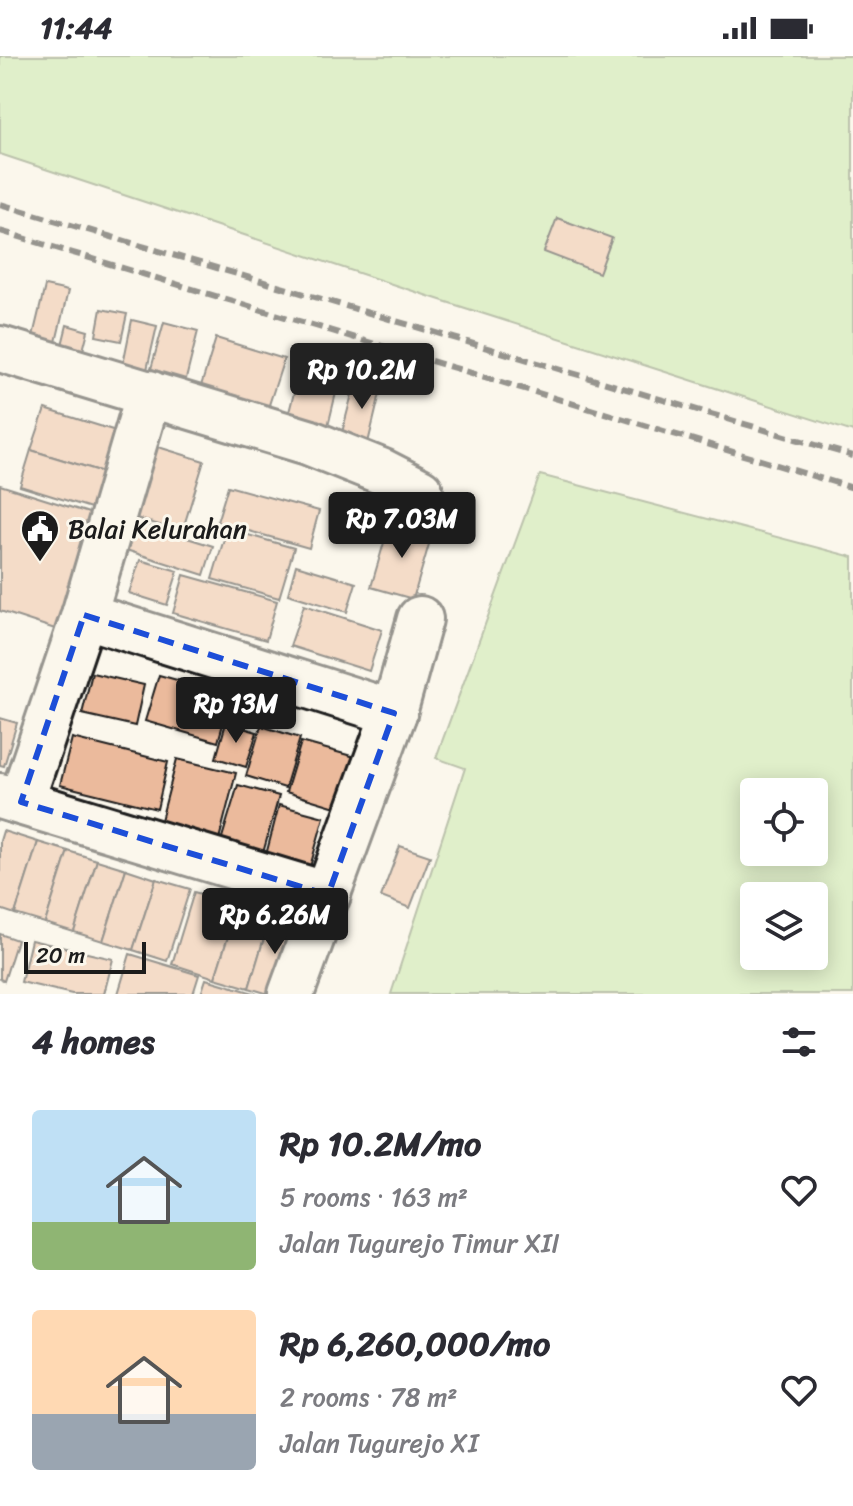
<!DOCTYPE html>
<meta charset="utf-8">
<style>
:root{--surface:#fff;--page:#f7f7f7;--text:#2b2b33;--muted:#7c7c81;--accent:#1c1c1c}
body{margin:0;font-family:Sriracha,sans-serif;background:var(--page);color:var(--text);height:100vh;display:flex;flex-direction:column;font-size:30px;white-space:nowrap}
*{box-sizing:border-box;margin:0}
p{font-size:26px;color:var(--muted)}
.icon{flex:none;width:44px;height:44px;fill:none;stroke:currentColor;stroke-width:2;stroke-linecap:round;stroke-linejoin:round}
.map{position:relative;height:938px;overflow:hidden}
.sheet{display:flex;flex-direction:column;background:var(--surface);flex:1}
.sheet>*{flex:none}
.controls{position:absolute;left:740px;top:722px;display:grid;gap:16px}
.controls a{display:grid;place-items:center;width:88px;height:88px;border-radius:8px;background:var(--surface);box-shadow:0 4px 20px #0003;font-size:40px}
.scale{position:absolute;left:24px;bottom:20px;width:122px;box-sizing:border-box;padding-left:8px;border:4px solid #1c1c1c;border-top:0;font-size:22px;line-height:28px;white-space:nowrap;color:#1c1c1c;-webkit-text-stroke:6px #fbf7ec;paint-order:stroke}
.price{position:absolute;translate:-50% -68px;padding:0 18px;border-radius:8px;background:var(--accent);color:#fff;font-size:26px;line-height:52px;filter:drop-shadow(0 2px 4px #0008)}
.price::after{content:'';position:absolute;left:50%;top:48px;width:24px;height:18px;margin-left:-12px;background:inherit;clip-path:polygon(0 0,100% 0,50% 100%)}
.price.current{background:#222;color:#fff}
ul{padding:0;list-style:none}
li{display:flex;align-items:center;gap:24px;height:200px;padding:0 32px}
li span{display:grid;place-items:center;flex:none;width:224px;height:160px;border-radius:8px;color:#555}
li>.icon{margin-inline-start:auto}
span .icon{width:96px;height:96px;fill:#fffc;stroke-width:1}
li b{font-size:34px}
h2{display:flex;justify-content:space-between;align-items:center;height:96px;padding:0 32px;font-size:34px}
.status{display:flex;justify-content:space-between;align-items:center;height:56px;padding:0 40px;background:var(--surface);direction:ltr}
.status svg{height:22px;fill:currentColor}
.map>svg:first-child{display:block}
</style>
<div class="status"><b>11:44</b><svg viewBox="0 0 49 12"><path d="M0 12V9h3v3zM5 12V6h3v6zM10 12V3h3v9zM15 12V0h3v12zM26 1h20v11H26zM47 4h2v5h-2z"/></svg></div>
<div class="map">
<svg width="853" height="938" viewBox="0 0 853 938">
<rect width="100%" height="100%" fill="#fbf7ec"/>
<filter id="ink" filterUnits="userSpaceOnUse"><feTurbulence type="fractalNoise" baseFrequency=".0125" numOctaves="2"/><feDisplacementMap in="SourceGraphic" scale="16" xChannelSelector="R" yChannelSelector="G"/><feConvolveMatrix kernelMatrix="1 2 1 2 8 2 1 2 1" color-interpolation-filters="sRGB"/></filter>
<g filter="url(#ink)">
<g fill="#bfe59f" stroke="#6e805e" stroke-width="2" fill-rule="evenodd">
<path d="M 0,0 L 853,0 L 853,376 L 431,241 L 0,98 Z"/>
<path d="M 540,419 L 853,501 L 853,938 L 391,938 L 465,712 L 436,702 ZM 754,736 L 814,736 L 814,796 L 754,796 ZM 754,840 L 814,840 L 814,900 L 754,900 Z"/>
</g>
<g fill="#ebba9c" stroke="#1c1c1c" stroke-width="2">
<path d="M 557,162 L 612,182 L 599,217 L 544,196 Z"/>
<path d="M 45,230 L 68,235 L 56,286 L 33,280 Z"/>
<path d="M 101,253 L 127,258 L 121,285 L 96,280 Z"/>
<path d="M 132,264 L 157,270 L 146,318 L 122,313 Z"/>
<path d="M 164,266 L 198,275 L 186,323 L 151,313 Z"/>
<path d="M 67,269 L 88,275 L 81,302 L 60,297 Z"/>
<path d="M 216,282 L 284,303 L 267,355 L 200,333 Z"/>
<path d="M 302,306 L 341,316 L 328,370 L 288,360 Z"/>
<path d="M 357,319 L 383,325 L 367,391 L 340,384 Z"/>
<path d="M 45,353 L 119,376 L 106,417 L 31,394 Z"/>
<path d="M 155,390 L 204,405 L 182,476 L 133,461 Z"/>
<path d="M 31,394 L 106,417 L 94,453 L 20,430 Z"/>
<path d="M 0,429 L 95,459 L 58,574 L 0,555 Z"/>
<path d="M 228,430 L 319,455 L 309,492 L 217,466 Z"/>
<path d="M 135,466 L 213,490 L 204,519 L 126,494 Z"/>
<path d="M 390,466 L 432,478 L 413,543 L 371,531 Z"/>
<path d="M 227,473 L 294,492 L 279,542 L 212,523 Z"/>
<path d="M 140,504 L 178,515 L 167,549 L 129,537 Z"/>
<path d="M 296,509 L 356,527 L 347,556 L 288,538 Z"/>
<path d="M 184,519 L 277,545 L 266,584 L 173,557 Z"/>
<path d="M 304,549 L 382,574 L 369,615 L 290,590 Z"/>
<path d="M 92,617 L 144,629 L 135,670 L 82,658 Z"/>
<path d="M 159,619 L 231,639 L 218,686 L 145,665 Z"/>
<path d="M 0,662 L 17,667 L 4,710 L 0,709 Z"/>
<path d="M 226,667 L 257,676 L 246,711 L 216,702 Z"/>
<path d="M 261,670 L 300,682 L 285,732 L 246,720 Z"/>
<path d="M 72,682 L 168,706 L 157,753 L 60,729 Z"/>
<path d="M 301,686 L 355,701 L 339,752 L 286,736 Z"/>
<path d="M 177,703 L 236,717 L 218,787 L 159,772 Z"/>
<path d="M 238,729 L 279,740 L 263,797 L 221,785 Z"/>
<path d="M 279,749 L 324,761 L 310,811 L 266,799 Z"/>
<path d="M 3,775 L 38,786 L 15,858 L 0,853 L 0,785 Z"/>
<path d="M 38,786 L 68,795 L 45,867 L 15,858 Z"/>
<path d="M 400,790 L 430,800 L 410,852 L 381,841 Z"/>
<path d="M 68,795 L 97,804 L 74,876 L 45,867 Z"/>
<path d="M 97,804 L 126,813 L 103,885 L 74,876 Z"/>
<path d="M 126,813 L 156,823 L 133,894 L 103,885 Z"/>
<path d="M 156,823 L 190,833 L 167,905 L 133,894 Z"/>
<path d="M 194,836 L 238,849 L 215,922 L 172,908 Z"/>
<path d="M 238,849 L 271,859 L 249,932 L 215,922 Z"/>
<path d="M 271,859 L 302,869 L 281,938 L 269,938 L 249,932 Z"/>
<path d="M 0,878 L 17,884 L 4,925 L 0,923 Z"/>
<path d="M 31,884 L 113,903 L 104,938 L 72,938 L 21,926 Z"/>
<path d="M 130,898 L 199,919 L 193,938 L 118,938 Z"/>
<path d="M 206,923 L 257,938 L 201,938 Z"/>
</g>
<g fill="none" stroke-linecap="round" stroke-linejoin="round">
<defs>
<g id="street">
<path d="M 0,293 L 308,386 L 383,416 L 420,435"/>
<path d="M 84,559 L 394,657"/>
<path d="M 0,740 L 328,839"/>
<path d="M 21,746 L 84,559 L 149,337"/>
<path d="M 291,938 L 394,657 L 420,563"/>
</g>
</defs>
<use href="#street" stroke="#1c1c1c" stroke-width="50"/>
<use href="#street" stroke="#fbf7ec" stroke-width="44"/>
<g stroke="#1c1c1c" stroke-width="6" stroke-dasharray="12 6" stroke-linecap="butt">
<path d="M 0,148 L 853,400"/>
<path d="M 0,175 L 853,432"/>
</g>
</g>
</g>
<path d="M0 0H853V938H0ZM 84,559 L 394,657 L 328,839 L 21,746 Z" fill="#fbf7ec" fill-opacity=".55" fill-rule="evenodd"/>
<path fill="none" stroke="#1d4ed8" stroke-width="6" stroke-dasharray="16 10" stroke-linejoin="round" d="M 84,559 L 394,657 L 328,839 L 21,746 Z"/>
<defs>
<symbol id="civic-pin" viewBox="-11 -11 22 30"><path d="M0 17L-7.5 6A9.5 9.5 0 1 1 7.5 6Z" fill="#1c1c1c" stroke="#fbf7ec"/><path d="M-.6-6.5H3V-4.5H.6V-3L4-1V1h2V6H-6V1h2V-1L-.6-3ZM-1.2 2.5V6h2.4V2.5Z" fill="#fff"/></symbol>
</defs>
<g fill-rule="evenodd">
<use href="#civic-pin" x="18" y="451" width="44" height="60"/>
</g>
<g text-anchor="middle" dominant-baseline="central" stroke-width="6" stroke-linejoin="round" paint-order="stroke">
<g font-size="26" fill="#1c1c1c" stroke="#fbf7ec" text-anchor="start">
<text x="68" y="473">Balai Kelurahan</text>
</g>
</g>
</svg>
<div class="controls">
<a><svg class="icon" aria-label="locate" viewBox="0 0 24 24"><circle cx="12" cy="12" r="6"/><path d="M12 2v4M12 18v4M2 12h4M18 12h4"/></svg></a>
<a><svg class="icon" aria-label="layers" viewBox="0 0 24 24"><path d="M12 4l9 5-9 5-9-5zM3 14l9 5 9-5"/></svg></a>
</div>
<div class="scale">20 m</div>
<b class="price current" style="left:362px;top:355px">Rp 10.2M</b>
<b class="price" style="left:402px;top:504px">Rp 7.03M</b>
<b class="price" style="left:236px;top:689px">Rp 13M</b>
<b class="price" style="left:275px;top:900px">Rp 6.26M</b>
</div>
<section class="sheet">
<h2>4 homes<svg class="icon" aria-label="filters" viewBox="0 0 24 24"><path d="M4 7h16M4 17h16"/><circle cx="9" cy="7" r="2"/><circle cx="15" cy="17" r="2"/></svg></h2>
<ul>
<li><span style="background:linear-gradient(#bfe0f5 70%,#8fb573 0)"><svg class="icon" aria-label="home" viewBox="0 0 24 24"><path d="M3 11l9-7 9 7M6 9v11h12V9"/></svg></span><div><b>Rp 10.2M/mo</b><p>5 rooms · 163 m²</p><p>Jalan Tugurejo Timur XII</p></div><svg class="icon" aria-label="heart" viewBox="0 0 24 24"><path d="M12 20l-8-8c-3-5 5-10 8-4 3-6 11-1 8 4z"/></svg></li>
<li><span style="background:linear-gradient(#ffd9b3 65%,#9aa5b1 0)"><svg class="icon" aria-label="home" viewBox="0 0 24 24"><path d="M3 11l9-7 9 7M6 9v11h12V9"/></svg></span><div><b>Rp 6,260,000/mo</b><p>2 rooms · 78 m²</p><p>Jalan Tugurejo XI</p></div><svg class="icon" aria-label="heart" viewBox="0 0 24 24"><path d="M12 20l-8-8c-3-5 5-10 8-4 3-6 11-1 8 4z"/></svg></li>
</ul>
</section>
